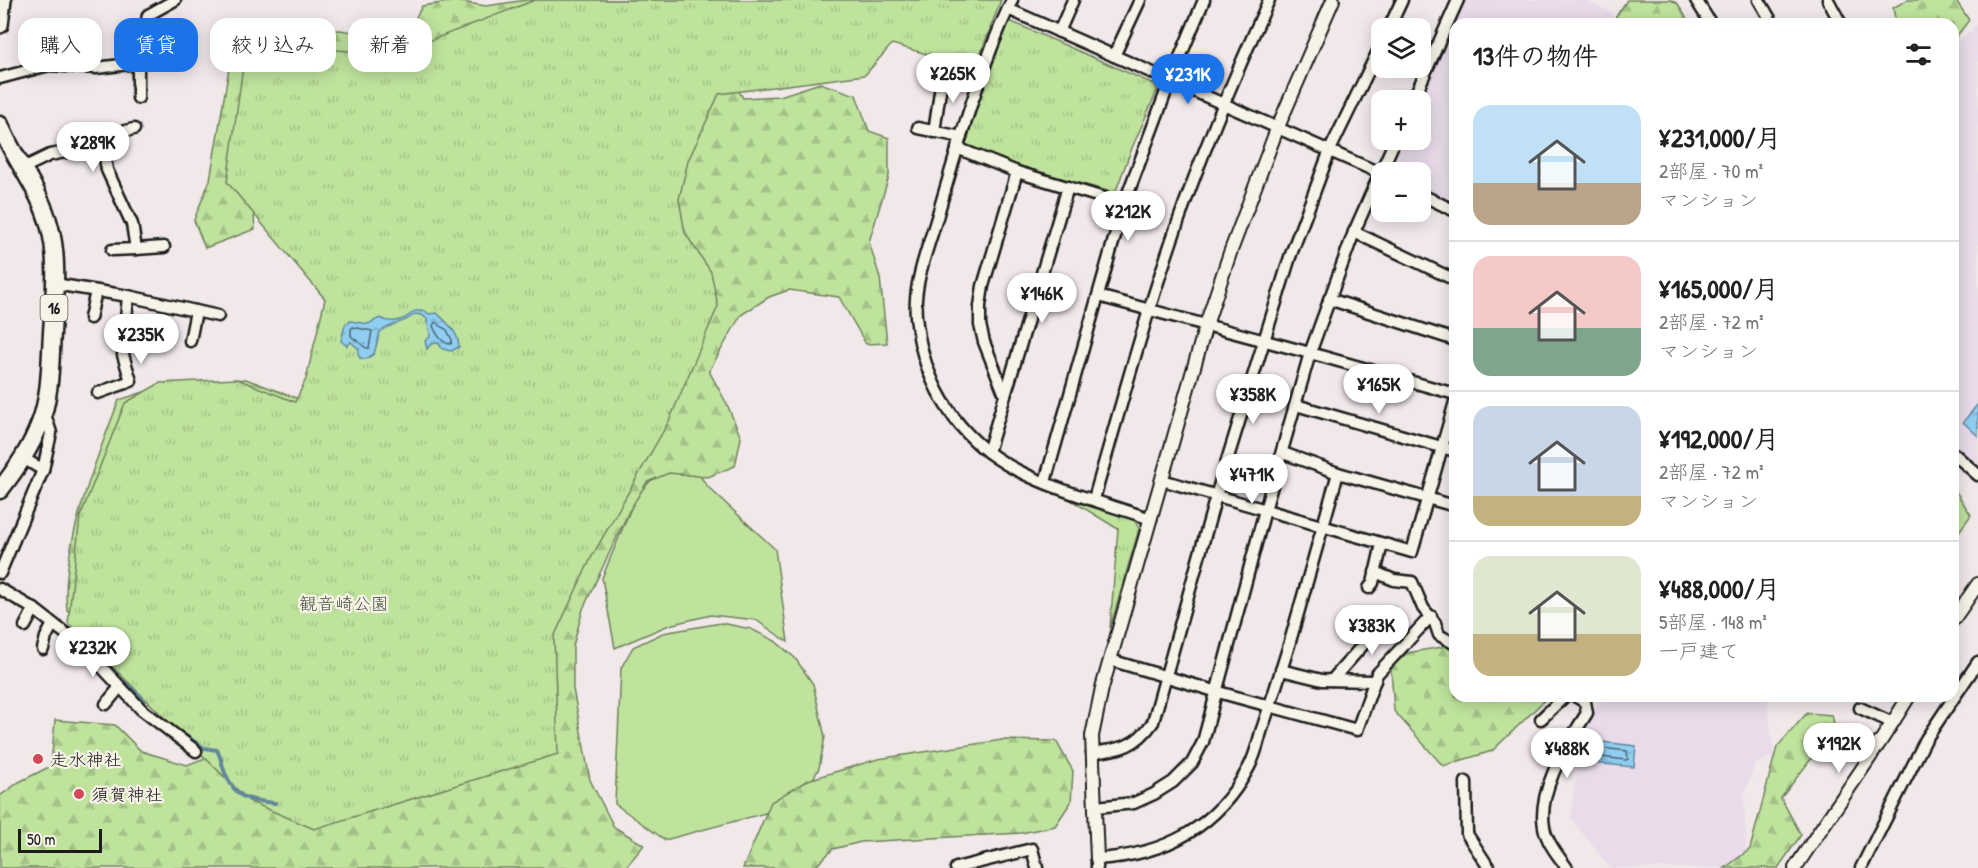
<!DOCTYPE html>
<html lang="ja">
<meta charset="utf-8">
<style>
:root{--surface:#fff;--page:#f6f6f6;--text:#222;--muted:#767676;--line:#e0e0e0;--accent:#1a73e8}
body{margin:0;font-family:"Patrick Hand","Klee One",sans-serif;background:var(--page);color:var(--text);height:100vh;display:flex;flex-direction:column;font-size:22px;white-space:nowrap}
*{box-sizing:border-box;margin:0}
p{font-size:20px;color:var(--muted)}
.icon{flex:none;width:33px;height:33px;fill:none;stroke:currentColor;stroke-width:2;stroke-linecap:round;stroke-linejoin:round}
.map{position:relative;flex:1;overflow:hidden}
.panel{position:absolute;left:1449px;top:18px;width:510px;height:684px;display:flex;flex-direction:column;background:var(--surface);border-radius:18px;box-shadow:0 3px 15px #0003}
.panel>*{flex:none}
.top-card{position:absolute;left:18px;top:18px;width:570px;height:54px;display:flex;gap:12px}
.tools{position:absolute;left:1371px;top:18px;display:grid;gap:12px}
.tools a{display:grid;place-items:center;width:60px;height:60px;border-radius:12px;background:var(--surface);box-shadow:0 3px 15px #0003;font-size:30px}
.scale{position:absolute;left:18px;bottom:15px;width:84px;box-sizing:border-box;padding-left:6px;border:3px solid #1c1c1c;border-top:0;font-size:16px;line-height:21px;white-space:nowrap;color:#1c1c1c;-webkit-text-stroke:4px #f7f3e8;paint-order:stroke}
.price{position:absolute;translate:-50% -51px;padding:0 14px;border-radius:21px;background:#fff;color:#222;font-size:20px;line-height:39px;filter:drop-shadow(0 2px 3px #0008)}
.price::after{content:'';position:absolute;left:50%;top:36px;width:18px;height:14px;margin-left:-9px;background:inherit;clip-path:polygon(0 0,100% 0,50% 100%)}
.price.current{background:var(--accent);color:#fff}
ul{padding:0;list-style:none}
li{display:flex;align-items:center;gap:18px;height:150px;padding:0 24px}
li+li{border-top:2px solid var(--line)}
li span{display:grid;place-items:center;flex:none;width:168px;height:120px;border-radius:18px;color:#555}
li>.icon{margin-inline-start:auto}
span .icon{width:72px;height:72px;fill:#fffc;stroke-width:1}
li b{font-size:26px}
h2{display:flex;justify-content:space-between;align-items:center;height:72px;padding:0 24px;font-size:26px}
.tag{padding:0 21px;border-radius:18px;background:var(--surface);box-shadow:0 3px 15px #0003;font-size:21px;line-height:54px}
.tag.current{background:var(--accent);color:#fff}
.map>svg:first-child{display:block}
</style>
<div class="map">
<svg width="1978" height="868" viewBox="0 0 1978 868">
<defs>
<pattern id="forest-firs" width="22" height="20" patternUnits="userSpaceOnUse" patternTransform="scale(1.5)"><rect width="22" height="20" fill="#bfe39d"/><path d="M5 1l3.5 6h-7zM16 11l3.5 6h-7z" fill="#a4c287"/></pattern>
<pattern id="park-tufts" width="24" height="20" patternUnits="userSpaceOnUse" patternTransform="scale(1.5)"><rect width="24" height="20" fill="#bfe39d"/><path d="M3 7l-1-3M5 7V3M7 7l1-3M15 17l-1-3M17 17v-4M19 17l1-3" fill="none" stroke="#a4c287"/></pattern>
<pattern id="water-ripples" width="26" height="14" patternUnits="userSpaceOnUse" patternTransform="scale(1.5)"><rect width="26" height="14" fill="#90cef1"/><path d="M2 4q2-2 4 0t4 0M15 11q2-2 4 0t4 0" fill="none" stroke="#7cb0ce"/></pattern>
</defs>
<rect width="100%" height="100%" fill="#f1e8e9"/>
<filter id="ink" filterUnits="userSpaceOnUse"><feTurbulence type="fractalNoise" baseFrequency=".0167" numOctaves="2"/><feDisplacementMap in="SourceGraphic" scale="12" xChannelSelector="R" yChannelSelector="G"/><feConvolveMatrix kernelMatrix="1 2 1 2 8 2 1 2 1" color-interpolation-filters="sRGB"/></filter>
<g filter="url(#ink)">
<g fill="#e9dbea">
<path d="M 1462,0 L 1584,0 L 1613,13 L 1611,24 L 1455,24 L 1455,207 L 1421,192 L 1420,172 L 1382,172 L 1396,140 L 1420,140 L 1420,100 L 1415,100 Z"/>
<path d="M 1978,24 L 1978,466 L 1953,444 L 1953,46 Z"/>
<path d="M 1592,696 L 1769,696 L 1768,709 L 1774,756 L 1755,764 L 1744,794 L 1746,854 L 1734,868 L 1610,868 L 1571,818 L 1580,737 L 1600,702 Z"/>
</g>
<g fill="#bfe39d" stroke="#6e805c" stroke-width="1.5">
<path d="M 692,465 L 708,487 L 775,549 L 788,642 L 756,620 L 711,615 L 669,625 L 615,648 L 602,578 L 636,496 L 657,474 Z"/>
<path d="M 721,623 L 751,629 L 775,641 L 795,658 L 813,684 L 825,737 L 819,768 L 799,804 L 665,840 L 615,804 L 621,668 L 633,647 L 663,633 Z"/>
</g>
<g fill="url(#forest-firs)" stroke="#6e805c" stroke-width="1.5">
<path d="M 527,0 L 711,0 L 731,78 L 743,98 L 780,96 L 820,83 L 856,95 L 869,131 L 889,138 L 889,176 L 869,242 L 880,278 L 887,343 L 866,344 L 839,297 L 789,290 L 769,297 L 741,315 L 709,371 L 727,404 L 741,438 L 735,466 L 708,477 L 669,473 L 647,482 L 629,511 L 583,609 L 573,646 L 573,689 L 590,780 L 614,827 L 644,845 L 625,868 L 0,868 L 0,796 L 19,782 L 51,766 L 55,720 L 115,725 L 141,751 L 187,765 L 210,756 L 67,610 C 60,548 97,457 119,400 L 147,391 L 208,382 L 246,379 L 309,403 L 391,371 L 250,164 L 255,229 L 205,248 L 194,220 L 210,180 L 232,51 L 240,25 L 280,33 L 340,30 L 404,40 L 422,6 L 455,1 L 486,6 Z"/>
<path d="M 1627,0 L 1671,0 L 1678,4 L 1690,24 L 1611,24 Z"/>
<path d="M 1907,0 L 1959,0 L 1957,2 L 1969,20 L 1953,41 L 1953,24 L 1896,24 L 1893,8 Z"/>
<path d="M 1953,487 L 1971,515 L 1953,540 Z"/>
<path d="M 1455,625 L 1455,696 L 1549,696 L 1492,751 L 1443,766 L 1394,711 L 1391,668 L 1407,653 L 1442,647 Z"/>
<path d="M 1807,713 L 1832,715 L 1835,728 L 1781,798 L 1801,835 L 1778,868 L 1725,868 L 1750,849 L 1777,747 Z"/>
<path d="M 1002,740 L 1056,741 L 1073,771 L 1071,802 L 1055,826 L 1021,833 L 861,842 L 833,849 L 814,868 L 743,868 L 771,802 L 808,780 L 878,759 Z"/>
</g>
<g fill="url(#park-tufts)" stroke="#6e805c" stroke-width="1.5">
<path d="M 535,0 L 1001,0 L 975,68 L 892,44 L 865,75 L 719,94 L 688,161 L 679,199 L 685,233 L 711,272 L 718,306 L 669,421 L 591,558 L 554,637 L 558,754 L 314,829 L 249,801 L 68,623 L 80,517 L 125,403 L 160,383 L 237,379 L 295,402 L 306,379 L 325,299 L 227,182 L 246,44 L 395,54 Z"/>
<path d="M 1012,22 L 1156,85 L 1157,91 L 1132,148 L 1115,193 L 964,151 L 962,147 L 990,66 L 1008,23 Z"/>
<path d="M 1066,497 L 1133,517 L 1139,529 L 1110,628 L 1118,529 Z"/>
</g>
<g fill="url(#water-ripples)" stroke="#62879c" stroke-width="1.5">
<path d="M 415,311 L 425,311 L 429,314 L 437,313 C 448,324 458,331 459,347 L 451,351 L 443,349 L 438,343 L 431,344 L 427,349 L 425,341 L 430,337 C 431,332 427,325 427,319 L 422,315 L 415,314 C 404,324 391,323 380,332 L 374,354 L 366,359 L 360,358 L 358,354 L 359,349 L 351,342 L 347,346 L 341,341 L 345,325 L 351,321 L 368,324 L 380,318 C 393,325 404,320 415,311 Z"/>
<path d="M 1978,404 L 1978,436 L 1963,422 Z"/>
<path d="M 1594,741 L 1636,746 L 1634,767 L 1592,763 Z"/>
</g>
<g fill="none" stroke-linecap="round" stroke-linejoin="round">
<g stroke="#4a6371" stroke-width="1.5">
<path d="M 435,322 L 447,330 L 452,340 L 451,344 C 442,344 436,333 433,326 Z"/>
<path d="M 353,327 L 372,331 L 369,348 L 366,348 L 351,336 L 351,329 Z"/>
<path d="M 1602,748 L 1627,751 L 1628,759 L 1626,760 L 1601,757 L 1599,751 Z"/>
</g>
<g stroke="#62879c" stroke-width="4">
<path d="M 115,674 L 140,696 L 147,708"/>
<path d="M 174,728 L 204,748 L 217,750 C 221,757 222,765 225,773 C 237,800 247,800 275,803"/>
</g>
<defs>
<g id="minor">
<path d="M 1012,0 C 980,68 959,142 938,214 C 929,246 913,282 916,316 C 921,369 945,419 988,452 C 1031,485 1099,501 1151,519"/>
<path d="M 1696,0 L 1711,24"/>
<path d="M 1759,0 L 1773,24"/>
<path d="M 1828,0 L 1841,24"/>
<path d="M 1008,9 L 1382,174"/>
<path d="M 1389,28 L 1402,0"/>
<path d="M 1059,32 L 1073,0"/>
<path d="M 1114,56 L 1140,0"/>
<path d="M 0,78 L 49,65 L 96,68 L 138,63 L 148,15 L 175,0"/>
<path d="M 138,98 L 138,63"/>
<path d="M 1413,100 L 1458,0"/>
<path d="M 918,128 L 961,137"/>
<path d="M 934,132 L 943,71"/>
<path d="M 103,145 L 107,135 L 134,129"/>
<path d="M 957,148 L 1017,172 L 1124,204"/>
<path d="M 23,168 L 50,155 L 103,145 L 107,170 L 132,224 L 136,249 L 112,250"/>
<path d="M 1420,194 L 1455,211"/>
<path d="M 1354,232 L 1455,280"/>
<path d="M 136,249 L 164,247"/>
<path d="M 55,284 L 128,296 L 218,316"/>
<path d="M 1098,296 L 1310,353 L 1455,394"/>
<path d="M 1329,299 L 1455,340"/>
<path d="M 90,318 L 96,291"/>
<path d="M 190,341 L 196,311"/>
<path d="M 98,393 L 131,381 L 123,355 L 128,296"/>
<path d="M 1005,395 L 984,342 L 980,325 L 980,306 L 983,286 L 1017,172"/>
<path d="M 1296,405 L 1455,451"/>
<path d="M 988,452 L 1068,187"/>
<path d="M 1283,453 L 1338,473 L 1455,506"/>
<path d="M 1953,453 L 1978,475"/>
<path d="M 23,458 L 43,470"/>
<path d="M 1162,480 L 1412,552 L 1455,402"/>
<path d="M 1045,482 L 1124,204 L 1170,81 L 1204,0"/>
<path d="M 1094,499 C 1120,408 1145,317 1176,228 C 1203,150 1235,75 1269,0"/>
<path d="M 1375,572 L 1394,580 L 1412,582 L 1423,608 L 1435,623 L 1439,635 L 1455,644"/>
<path d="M 0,573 L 43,470 L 51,433 L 44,411"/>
<path d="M 1369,588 L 1373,583 L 1382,544"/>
<path d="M 0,589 L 34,609 L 83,647 L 141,709 L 196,751"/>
<path d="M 25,626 L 34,609"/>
<path d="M 43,649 L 46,637 L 53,624"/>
<path d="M 1110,660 L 1218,692 L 1357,730 L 1377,674 L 1431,616"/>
<path d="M 1281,670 L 1322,680 L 1375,681"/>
<path d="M 1332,680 L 1391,613"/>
<path d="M 106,704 L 119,688"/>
<path d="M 1860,708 L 1893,723"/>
<path d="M 1541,719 L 1565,696"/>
<path d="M 1092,753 C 1121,749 1136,747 1153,722 L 1216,496 L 1290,257 L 1330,150 L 1382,43"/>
<path d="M 1466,782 L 1467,834 L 1489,868"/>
<path d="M 1096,807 L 1134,803 L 1154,794 L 1173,782 L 1192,763 L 1203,742 L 1265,510 L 1310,353 L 1354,232 L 1395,140"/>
<path d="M 956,868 L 1032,849 L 1037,868"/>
<path d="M 1097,868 L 1097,859 C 1165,855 1217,828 1249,767 C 1255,756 1258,743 1261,732 C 1271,703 1280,674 1289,645 C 1305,588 1322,530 1338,473"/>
<path d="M 1567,868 C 1560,858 1551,848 1547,837 C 1531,799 1567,744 1587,713 L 1585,702 L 1575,696"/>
<path d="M 1861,868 L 1926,739 L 1978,662"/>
</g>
<g id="tertiary">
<path d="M 1953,620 L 1978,584"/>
<path d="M 1097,859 L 1092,736 L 1102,688 L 1206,325 L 1230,253 L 1277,129 L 1333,0"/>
<path d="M 1795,868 C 1832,811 1874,755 1909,696"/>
</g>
<path id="secondary" d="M 0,25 L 3,0"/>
<path id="trunk" d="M 0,125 C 14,160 41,190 50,228 C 59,262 54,298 52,333 C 50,363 51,394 40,423 C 31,448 16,469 0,490"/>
</defs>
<use href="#minor" stroke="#1c1c1c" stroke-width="15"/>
<use href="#tertiary" stroke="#1c1c1c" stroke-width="16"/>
<use href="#secondary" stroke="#1c1c1c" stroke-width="20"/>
<use href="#trunk" stroke="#1c1c1c" stroke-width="21"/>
<use href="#minor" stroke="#f7f3e8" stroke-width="10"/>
<use href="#tertiary" stroke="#f7f3e8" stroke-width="12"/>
<use href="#secondary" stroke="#f7f3e8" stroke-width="15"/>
<use href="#trunk" stroke="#f7f3e8" stroke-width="16"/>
</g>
</g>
<g fill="#d1495b" stroke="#f7f3e8" stroke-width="2">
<circle cx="38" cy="759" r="6"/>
<circle cx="79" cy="794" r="6"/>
</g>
<g text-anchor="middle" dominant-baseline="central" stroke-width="4.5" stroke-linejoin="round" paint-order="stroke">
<rect fill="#f7f3e8" stroke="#5e5c59" stroke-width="1.5" x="40.5" y="295" width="27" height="26" rx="4.5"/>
<g font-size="16" font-weight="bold" fill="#1c1c1c">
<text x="54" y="308">16</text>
</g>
<g font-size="18" fill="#4d5843" stroke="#f7f3e8">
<text x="344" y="603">観音崎公園</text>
</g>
<g font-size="18" fill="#1c1c1c" stroke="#f7f3e8" text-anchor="start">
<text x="50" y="759">走水神社</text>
<text x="91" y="794">須賀神社</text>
</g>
</g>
</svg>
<div class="tools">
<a><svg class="icon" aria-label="layers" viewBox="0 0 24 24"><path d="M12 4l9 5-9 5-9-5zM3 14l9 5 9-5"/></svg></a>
<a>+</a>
<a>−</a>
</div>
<div class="scale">50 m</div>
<b class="price" style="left:953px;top:104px">¥265K</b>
<b class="price current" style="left:1188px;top:105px">¥231K</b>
<b class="price" style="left:93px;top:173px">¥289K</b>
<b class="price" style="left:1128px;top:242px">¥212K</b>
<b class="price" style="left:1042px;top:324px">¥146K</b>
<b class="price" style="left:141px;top:365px">¥235K</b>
<b class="price" style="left:1379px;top:415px">¥165K</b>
<b class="price" style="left:1253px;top:425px">¥358K</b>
<b class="price" style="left:1252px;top:505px">¥471K</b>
<b class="price" style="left:1372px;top:656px">¥383K</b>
<b class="price" style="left:93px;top:678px">¥232K</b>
<b class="price" style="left:1839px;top:774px">¥192K</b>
<b class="price" style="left:1567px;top:779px">¥488K</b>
<div class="top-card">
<a class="tag">購入</a>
<a class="tag current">賃貸</a>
<a class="tag">絞り込み</a>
<a class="tag">新着</a>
</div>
<section class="panel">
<h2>13件の物件<svg class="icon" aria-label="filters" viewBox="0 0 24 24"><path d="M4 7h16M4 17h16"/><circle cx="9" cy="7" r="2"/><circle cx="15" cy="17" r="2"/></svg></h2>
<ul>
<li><span style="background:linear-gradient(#bfe0f5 65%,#b9a48a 0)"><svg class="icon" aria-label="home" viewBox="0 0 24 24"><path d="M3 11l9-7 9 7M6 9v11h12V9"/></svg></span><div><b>¥231,000/月</b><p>2部屋 · 70 m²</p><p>マンション</p></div></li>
<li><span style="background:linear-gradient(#f6c9c9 60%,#7fa58c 0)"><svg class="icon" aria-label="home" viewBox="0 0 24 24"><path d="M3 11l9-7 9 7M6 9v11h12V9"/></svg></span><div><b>¥165,000/月</b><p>2部屋 · 72 m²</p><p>マンション</p></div></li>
<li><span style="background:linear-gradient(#c9d6e8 75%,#c2b280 0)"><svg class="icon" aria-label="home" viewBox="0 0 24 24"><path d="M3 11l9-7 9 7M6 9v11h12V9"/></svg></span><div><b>¥192,000/月</b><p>2部屋 · 72 m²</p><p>マンション</p></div></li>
<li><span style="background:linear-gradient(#dfe7d0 65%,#c2b280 0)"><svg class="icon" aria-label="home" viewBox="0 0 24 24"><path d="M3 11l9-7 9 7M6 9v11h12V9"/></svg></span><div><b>¥488,000/月</b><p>5部屋 · 148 m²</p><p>一戸建て</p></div></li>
</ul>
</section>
</div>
